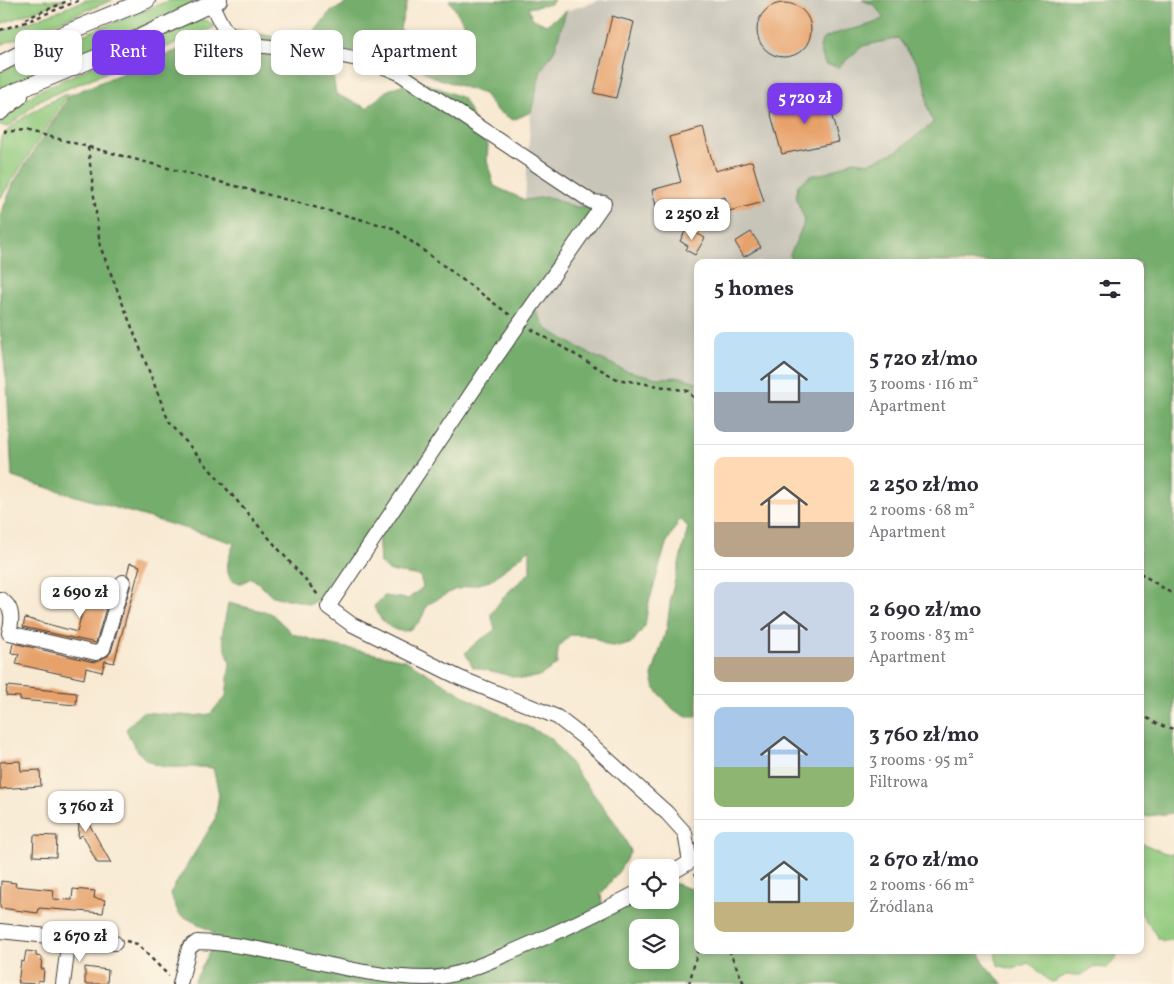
<!DOCTYPE html>
<meta charset="utf-8">
<style>
:root{--surface:#fff;--page:#f7f7f7;--text:#2b2b33;--muted:#7c7c81;--line:#e1e1e2;--accent:#7c3aed}
body{margin:0;font-family:Vollkorn,serif;background:var(--page);color:var(--text);height:100vh;display:flex;flex-direction:column;font-size:19px;white-space:nowrap}
*{box-sizing:border-box;margin:0}
p{font-size:16px;color:var(--muted)}
.icon{flex:none;width:28px;height:28px;fill:none;stroke:currentColor;stroke-width:2;stroke-linecap:round;stroke-linejoin:round}
.map{position:relative;flex:1;overflow:hidden}
.side{position:absolute;left:694px;top:259px;width:450px;height:695px;display:flex;flex-direction:column;background:var(--surface);border-radius:10px;box-shadow:0 2px 8px #0003}
.side>*{flex:none}
.guide{position:absolute;left:15px;top:30px;width:475px;height:45px;display:flex;gap:10px}
.buttons{position:absolute;left:629px;top:859px;display:grid;gap:10px}
.buttons a{display:grid;place-items:center;width:50px;height:50px;border-radius:10px;background:var(--surface);box-shadow:0 2px 8px #0003;font-size:25px}
.price{position:absolute;translate:-50% -42px;padding:0 11px;border-radius:10px;background:#fff;color:#222;font-size:16px;line-height:32px;filter:drop-shadow(0 1px 2px #0008)}
.price::after{content:'';position:absolute;left:50%;top:30px;width:15px;height:11px;margin-left:-8px;background:inherit;clip-path:polygon(0 0,100% 0,50% 100%)}
.price.selected{background:var(--accent);color:#fff}
ul{padding:0;list-style:none}
li{display:flex;align-items:center;gap:15px;height:125px;padding:0 20px}
li+li{border-top:1px solid var(--line)}
li span{display:grid;place-items:center;flex:none;width:140px;height:100px;border-radius:10px;color:#555}
li>.icon{margin-inline-start:auto}
span .icon{width:60px;height:60px;fill:#fffc;stroke-width:1}
li b{font-size:21px}
h2{display:flex;justify-content:space-between;align-items:center;height:60px;padding:0 20px;font-size:21px}
.chip{padding:0 18px;border-radius:10px;background:var(--surface);box-shadow:0 2px 8px #0003;font-size:18px;line-height:45px}
.chip.selected{background:var(--accent);color:#fff}
.map>svg:first-child{display:block}
</style>
<div class="map">
<svg width="1174" height="984" viewBox="0 0 1174 984">
<rect width="100%" height="100%" fill="#fcf5e5"/>
<filter id="ink" filterUnits="userSpaceOnUse"><feTurbulence type="fractalNoise" baseFrequency=".02" numOctaves="2"/><feDisplacementMap in="SourceGraphic" scale="10" xChannelSelector="R" yChannelSelector="G"/><feConvolveMatrix kernelMatrix="1 2 1 2 8 2 1 2 1" color-interpolation-filters="sRGB"/></filter>
<filter id="wash" filterUnits="userSpaceOnUse"><feTurbulence type="fractalNoise" baseFrequency=".0096" numOctaves="4" result="noise"/><feDisplacementMap in="SourceGraphic" scale="20" xChannelSelector="R" yChannelSelector="G"/><feGaussianBlur stdDeviation="1.12" result="paint"/><feColorMatrix in="noise" values="0 0 0 0 0 0 0 0 0 0 0 0 0 0 0 0 0 1.4 0 .05"/><feComposite in="paint" operator="in"/></filter>
<g filter="url(#wash)">
<rect width="100%" height="100%" fill="#f8e9d2"/>
<path fill="#c7c4b8" d="M 601,0 L 862,0 L 874,5 L 884,18 L 877,23 L 858,28 L 838,67 L 863,46 L 898,38 L 918,65 L 926,86 L 927,106 L 933,123 L 918,136 L 898,151 L 870,163 L 853,161 L 830,172 L 810,176 L 796,198 L 804,219 L 803,226 L 790,254 L 791,262 L 698,262 L 697,382 L 681,377 L 657,378 L 624,370 L 584,351 L 545,328 L 534,307 L 589,207 L 577,207 L 546,197 L 525,200 L 531,112 L 541,70 L 555,49 L 566,11 Z"/>
<g fill="#90c97d" stroke="#56724c">
<path d="M 65,0 L 0,24 L 0,1 Z"/>
<path d="M 86,0 L 113,0 L 0,45 L 0,31 L 27,23 Z"/>
<path d="M 170,0 L 200,0 L 0,93 L 0,73 L 50,48 Z"/>
<path d="M 198,19 L 208,21 L 215,27 L 40,100 L 8,127 L 0,125 L 0,120 L 36,92 Z"/>
<path d="M 69,93 L 0,199 C 0,187 0,150 0,141 C 7,123 52,100 69,93 Z"/>
<path d="M 1140,843 C 1152,846 1161,854 1174,854 L 1174,940 L 1163,941 L 1158,938 L 1140,912 Z"/>
<path d="M 996,950 L 1118,950 L 1116,959 L 1107,968 L 1094,967 L 1081,975 L 1066,975 L 1053,982 C 1042,979 1038,967 1028,963 L 1013,969 L 998,965 L 996,958 Z"/>
</g>
<g fill="#74ad6c" stroke="#486444" fill-rule="evenodd">
<path d="M 352,0 L 408,0 L 400,28 C 417,51 450,54 467,28 L 449,0 L 554,0 L 551,4 L 528,8 L 532,18 L 546,25 L 566,11 L 555,49 L 541,70 L 531,112 L 513,120 L 496,110 L 484,94 L 431,76 L 405,59 L 358,47 L 333,76 L 336,94 L 367,108 L 386,91 L 416,79 L 463,98 L 488,145 L 487,161 L 494,186 L 525,200 L 546,197 L 577,207 L 589,206 L 594,215 L 593,232 L 556,276 L 534,307 L 545,328 L 584,351 L 624,370 L 657,378 L 681,377 L 697,382 L 697,717 L 687,717 L 674,710 L 655,689 L 652,676 L 667,627 L 671,596 L 688,527 L 680,519 L 666,544 L 648,606 L 645,626 L 632,643 L 619,647 L 606,645 L 592,636 L 570,635 L 558,648 L 557,664 L 540,676 L 524,679 L 473,667 L 465,653 L 477,642 L 495,630 L 491,614 L 504,596 L 530,572 L 530,549 L 490,581 L 454,590 L 427,605 C 424,612 422,620 416,625 C 400,641 379,622 374,606 L 384,596 L 408,599 L 423,587 L 420,576 L 389,571 L 380,563 L 378,532 L 333,589 L 309,605 C 298,599 285,600 273,596 C 267,593 259,582 251,578 L 242,583 L 233,582 C 222,570 230,556 234,543 L 12,477 L 7,384 L 0,329 L 0,216 L 14,182 L 70,95 L 197,42 L 239,30 L 280,38 L 303,40 L 315,31 L 329,13 Z"/>
<path d="M 862,0 L 1174,0 L 1174,813 L 1140,817 L 1140,262 L 791,262 L 790,254 L 803,226 L 804,218 L 796,198 L 798,185 L 810,176 L 830,172 L 853,161 L 870,163 L 897,151 L 933,123 L 927,106 L 926,86 L 918,65 L 898,38 L 863,46 L 838,67 L 825,64 L 820,48 L 822,40 C 841,28 865,30 884,18 L 874,5 Z"/>
<path d="M 228,603 L 271,613 L 293,634 L 327,644 L 405,660 L 473,701 L 551,738 L 617,825 L 631,851 L 619,871 L 601,894 L 603,911 L 638,900 L 670,900 L 670,882 L 697,891 L 698,950 L 979,950 L 985,965 L 1003,984 L 193,984 L 216,940 L 213,932 L 179,914 L 170,893 L 215,820 L 219,794 L 213,768 C 167,763 148,781 126,729 L 142,712 L 193,716 L 210,714 L 226,696 L 230,663 L 222,636 ZM 638,928 L 670,928 L 670,960 L 638,960 Z"/>
</g>
<g id="blocks">
<g fill="#e7a16a">
<circle cx="784" cy="30" r="27"/>
<path d="M 612,16 L 634,22 L 616,98 L 594,93 Z"/>
<path d="M 826,95 L 839,142 L 782,154 L 770,111 Z"/>
<path d="M 703,128 L 715,171 L 752,161 L 764,202 L 729,211 L 725,197 L 685,208 L 683,215 L 676,209 L 671,210 L 669,203 L 656,206 L 652,190 L 681,182 L 669,137 Z"/>
<path d="M 687,228 L 705,238 L 695,255 L 686,250 L 688,246 L 680,241 Z"/>
<path d="M 751,232 L 761,247 L 744,257 L 735,242 Z"/>
<path d="M 130,563 L 140,566 L 114,663 L 105,661 L 102,672 L 86,668 L 84,679 L 16,664 L 19,654 L 11,653 L 13,643 L 94,662 L 108,656 L 111,652 L 131,584 L 131,580 L 127,574 Z"/>
<path d="M 46,580 L 64,584 L 60,602 L 42,598 Z"/>
<path d="M 88,589 L 110,594 L 96,643 L 23,627 L 25,618 L 77,632 Z"/>
<path d="M 7,686 L 77,693 L 76,705 L 20,700 L 20,697 L 6,696 Z"/>
<path d="M 20,761 L 21,771 L 40,770 L 41,786 L 0,789 L 0,762 Z"/>
<path d="M 70,803 L 80,813 L 80,808 L 111,863 L 97,863 L 84,837 L 82,835 L 78,838 L 79,823 L 71,822 L 61,811 Z"/>
<path d="M 34,835 L 57,836 L 56,857 L 33,856 Z"/>
<path d="M 1,881 L 16,883 L 15,886 L 54,890 L 53,899 L 72,900 L 73,889 L 95,891 L 94,898 L 105,900 L 103,913 L 39,908 L 38,913 L 0,908 Z"/>
<path d="M 26,951 L 36,952 L 36,956 L 42,957 L 41,969 L 44,969 L 43,981 L 38,980 L 38,984 L 18,983 L 21,961 L 24,962 Z"/>
<path d="M 85,967 L 108,970 L 107,984 L 85,984 Z"/>
</g>
</g>
</g>
<g filter="url(#ink)">
<use href="#blocks" fill-opacity="0" stroke="#3d3b37" stroke-width="1"/>
<g fill="none" stroke-linecap="round" stroke-linejoin="round">
<defs>
<g id="minor">
<path d="M 210,0 C 219,19 223,35 243,44 C 295,50 352,51 399,73 L 592,202 L 604,203 L 487,370 L 328,607 L 351,624 L 460,678 L 557,717 L 584,738 L 667,813 L 685,833 L 690,862 L 670,874"/>
<path d="M 0,599 C 13,606 13,619 9,633 L 96,653 L 103,649 L 123,582"/>
<path d="M 0,931 L 115,943"/>
<path d="M 63,984 L 69,938"/>
<path d="M 180,984 L 189,948 L 197,942 C 275,944 349,978 427,978 C 455,978 488,962 514,951 C 556,933 597,914 638,892"/>
</g>
<g id="major">
<path d="M 0,64 L 39,44 L 147,0"/>
<path d="M 0,98 L 98,57 L 219,0"/>
<path d="M 0,112 L 20,96"/>
</g>
</defs>
<use href="#minor" stroke="#3d3b37" stroke-width="16"/>
<use href="#major" stroke="#3d3b37" stroke-width="18"/>
<g stroke="#3d3b37" stroke-width="2.5" stroke-dasharray="4 4" stroke-linecap="butt">
<path d="M 25,19 L 70,0"/>
<path d="M 0,30 L 26,22 L 80,0"/>
<path d="M 3,132 L 25,130 L 393,228 L 510,315"/>
<path d="M 88,147 L 100,246 L 169,422 L 319,596"/>
<path d="M 531,329 L 617,379 L 688,391 L 698,403"/>
<path d="M 1140,573 L 1174,595"/>
<path d="M 1140,714 L 1159,725 L 1174,729"/>
<path d="M 695,873 L 698,879"/>
<path d="M 126,941 L 137,944 L 169,976"/>
<path d="M 729,950 L 744,984"/>
<path d="M 689,984 L 698,950"/>
</g>
<use href="#minor" stroke="#fff" stroke-width="14"/>
<use href="#major" stroke="#fff" stroke-width="16"/>
</g>
</g>
</svg>
<div class="buttons">
<a><svg class="icon" aria-label="locate" viewBox="0 0 24 24"><circle cx="12" cy="12" r="6"/><path d="M12 2v4M12 18v4M2 12h4M18 12h4"/></svg></a>
<a><svg class="icon" aria-label="layers" viewBox="0 0 24 24"><path d="M12 4l9 5-9 5-9-5zM3 14l9 5 9-5"/></svg></a>
</div>
<b class="price selected" style="left:805px;top:125px">5 720 zł</b>
<b class="price" style="left:692px;top:241px">2 250 zł</b>
<b class="price" style="left:80px;top:619px">2 690 zł</b>
<b class="price" style="left:86px;top:833px">3 760 zł</b>
<b class="price" style="left:80px;top:963px">2 670 zł</b>
<div class="guide">
<a class="chip">Buy</a>
<a class="chip selected">Rent</a>
<a class="chip">Filters</a>
<a class="chip">New</a>
<a class="chip">Apartment</a>
</div>
<section class="side">
<h2>5 homes<svg class="icon" aria-label="filters" viewBox="0 0 24 24"><path d="M4 7h16M4 17h16"/><circle cx="9" cy="7" r="2"/><circle cx="15" cy="17" r="2"/></svg></h2>
<ul>
<li><span style="background:linear-gradient(#bfe0f5 60%,#9aa5b1 0)"><svg class="icon" aria-label="home" viewBox="0 0 24 24"><path d="M3 11l9-7 9 7M6 9v11h12V9"/></svg></span><div><b>5 720 zł/mo</b><p>3 rooms · 116 m²</p><p>Apartment</p></div></li>
<li><span style="background:linear-gradient(#ffd9b3 65%,#b9a48a 0)"><svg class="icon" aria-label="home" viewBox="0 0 24 24"><path d="M3 11l9-7 9 7M6 9v11h12V9"/></svg></span><div><b>2 250 zł/mo</b><p>2 rooms · 68 m²</p><p>Apartment</p></div></li>
<li><span style="background:linear-gradient(#c9d6e8 75%,#b9a48a 0)"><svg class="icon" aria-label="home" viewBox="0 0 24 24"><path d="M3 11l9-7 9 7M6 9v11h12V9"/></svg></span><div><b>2 690 zł/mo</b><p>3 rooms · 83 m²</p><p>Apartment</p></div></li>
<li><span style="background:linear-gradient(#a9c7e8 60%,#8fb573 0)"><svg class="icon" aria-label="home" viewBox="0 0 24 24"><path d="M3 11l9-7 9 7M6 9v11h12V9"/></svg></span><div><b>3 760 zł/mo</b><p>3 rooms · 95 m²</p><p>Filtrowa</p></div></li>
<li><span style="background:linear-gradient(#bfe0f5 70%,#c2b280 0)"><svg class="icon" aria-label="home" viewBox="0 0 24 24"><path d="M3 11l9-7 9 7M6 9v11h12V9"/></svg></span><div><b>2 670 zł/mo</b><p>2 rooms · 66 m²</p><p>Źródlana</p></div></li>
</ul>
</section>
</div>
